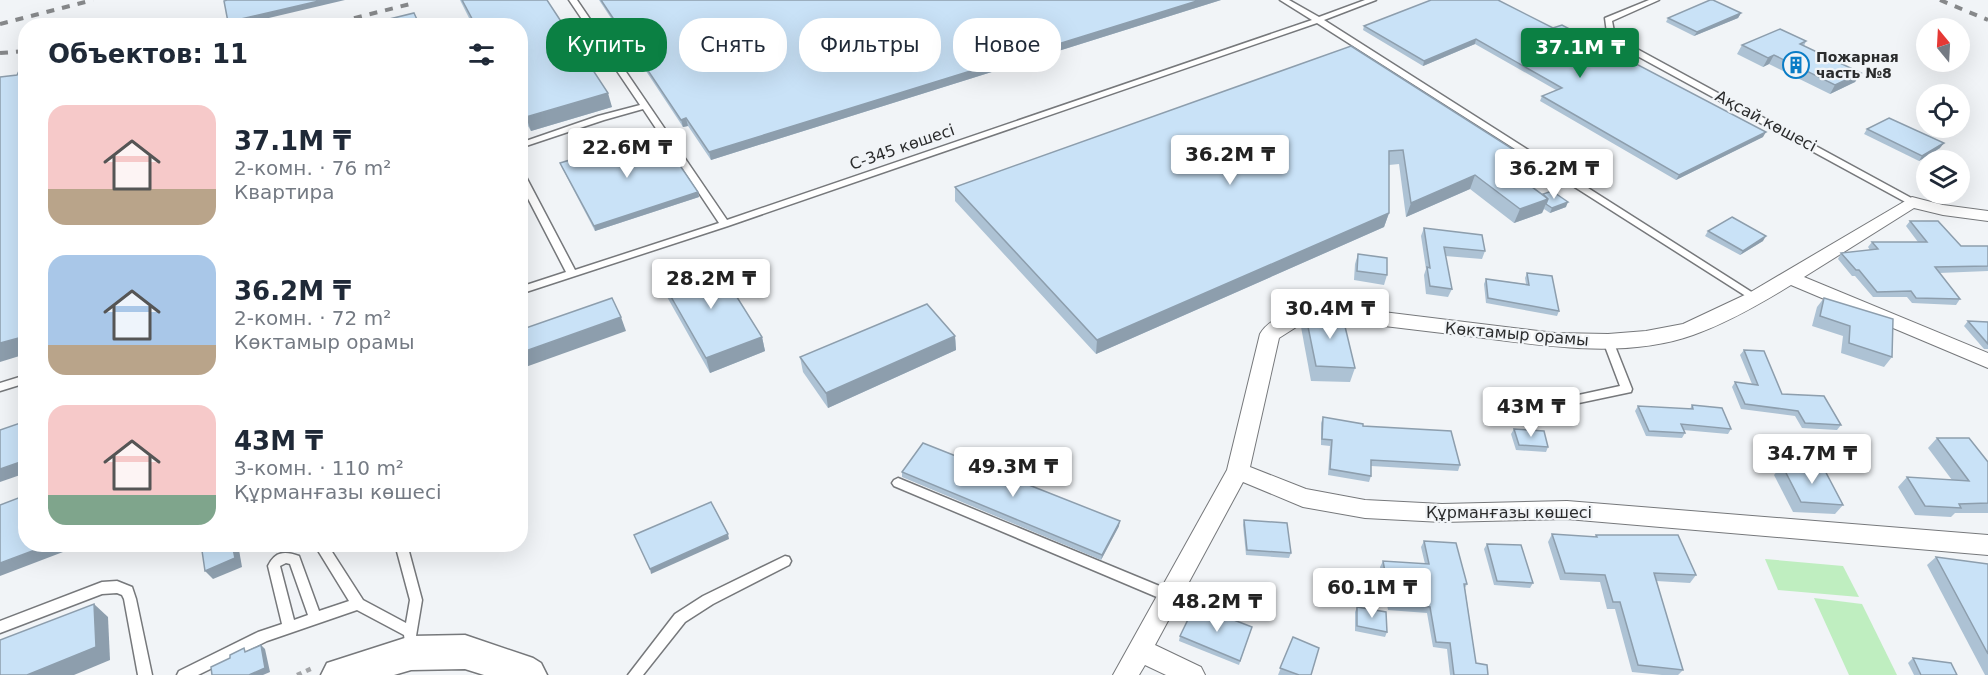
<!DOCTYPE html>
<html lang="ru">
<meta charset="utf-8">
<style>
:root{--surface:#fff;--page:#f6f6f7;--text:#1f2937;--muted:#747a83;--accent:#0b8043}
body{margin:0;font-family:"DejaVu Sans",sans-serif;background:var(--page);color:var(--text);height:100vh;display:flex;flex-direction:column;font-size:22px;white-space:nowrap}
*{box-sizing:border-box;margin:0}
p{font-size:20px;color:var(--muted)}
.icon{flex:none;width:33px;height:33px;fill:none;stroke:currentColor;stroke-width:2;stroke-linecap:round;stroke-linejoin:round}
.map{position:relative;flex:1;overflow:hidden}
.details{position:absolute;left:18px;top:18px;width:510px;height:534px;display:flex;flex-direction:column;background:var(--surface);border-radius:24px;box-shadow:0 6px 24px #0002}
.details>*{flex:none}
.guide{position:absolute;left:546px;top:18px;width:570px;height:54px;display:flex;gap:12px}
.needle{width:39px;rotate:342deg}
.fabs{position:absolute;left:1916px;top:18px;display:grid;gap:12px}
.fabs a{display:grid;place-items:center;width:54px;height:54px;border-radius:50%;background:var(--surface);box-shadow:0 6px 24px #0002;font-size:30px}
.price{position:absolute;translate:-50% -51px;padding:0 14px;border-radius:6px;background:#fff;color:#222;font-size:20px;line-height:39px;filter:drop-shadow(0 2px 3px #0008)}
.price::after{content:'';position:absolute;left:50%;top:36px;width:18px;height:14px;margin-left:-9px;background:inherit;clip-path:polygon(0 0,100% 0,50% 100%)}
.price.active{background:var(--accent);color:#fff}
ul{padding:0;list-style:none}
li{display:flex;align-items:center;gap:18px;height:150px;padding:0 30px}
li span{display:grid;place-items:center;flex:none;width:168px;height:120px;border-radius:18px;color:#555}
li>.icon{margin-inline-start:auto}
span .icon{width:72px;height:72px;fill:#fffc;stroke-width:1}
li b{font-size:26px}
h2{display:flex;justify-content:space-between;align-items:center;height:72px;padding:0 30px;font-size:26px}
.chip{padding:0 21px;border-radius:24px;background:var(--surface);box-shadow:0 6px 24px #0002;font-size:21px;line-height:54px}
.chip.active{background:var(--accent);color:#fff}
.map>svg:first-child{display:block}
</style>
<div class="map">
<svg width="1988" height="675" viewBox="0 0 1988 675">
<rect width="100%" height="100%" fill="#f1f4f7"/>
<g fill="#bfeec0">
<path d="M 1765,559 L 1843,566 L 1859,597 L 1778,590 Z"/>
<path d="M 1814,598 L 1862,604 L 1897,675 L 1849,675 Z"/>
</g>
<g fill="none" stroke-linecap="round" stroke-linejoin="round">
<defs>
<g id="service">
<path d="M 569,0 L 577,0 L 727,220 L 1312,20 L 1280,0 L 1289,0 L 1319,17 L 1365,0 L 1376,0 L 1324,20 L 1761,298 L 1760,300 L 1752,300 L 1317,23 L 728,226 L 520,294 L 520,287 L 566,272 L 520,183 L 520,170 L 524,173 L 575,270 L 719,223 L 643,109 L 604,120 L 520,148 L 520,143 L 598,116 L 640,105 Z"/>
<path d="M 1649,0 L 1659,0 L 1612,21 L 1615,37 L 1915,200 L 1917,202 L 1915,204 L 1909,204 L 1608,40 L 1605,18 Z"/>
<path d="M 1608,337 L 1613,341 L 1632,389 L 1631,392 L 1560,407 L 1556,406 L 1554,403 L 1556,400 L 1560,399 L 1620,386 L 1603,341 Z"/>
<path d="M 26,375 L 26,383 L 0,391 L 0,383 Z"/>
<path d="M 898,478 L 1174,592 L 1175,596 L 1174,600 L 1169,602 L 1164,600 L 894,486 L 892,483 L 894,480 Z"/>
<path d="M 314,544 L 327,544 L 363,600 L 406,623 L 410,600 L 395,544 L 407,544 L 422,600 L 415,642 L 410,644 L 405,642 L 404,635 L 357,610 L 267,641 L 198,675 L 177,675 L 179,671 L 258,632 L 282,624 L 268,566 C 275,551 285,551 299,556 L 319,611 L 349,601 ZM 286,563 L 290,564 L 308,615 L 294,620 L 280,566 Z"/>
<path d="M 785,556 L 789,557 L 791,561 L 789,565 L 713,604 L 685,622 L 643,675 L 628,675 L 675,614 L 703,596 Z"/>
<path d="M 117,581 L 132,587 L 136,599 L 152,675 L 138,675 L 124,599 L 122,595 L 117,593 L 102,594 L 0,633 L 0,621 L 102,582 Z"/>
</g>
<path id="minor" d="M 1912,197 L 1943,205 L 1988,211 L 1988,221 L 1943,215 L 1914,208 L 1804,277 L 1988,353 L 1988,368 L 1791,285 C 1760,304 1727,323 1693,335 C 1626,359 1544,346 1476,337 C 1426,331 1376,325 1326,319 L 1301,324 L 1279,338 L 1250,467 L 1306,489 L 1365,500 L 1442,504 L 1567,501 L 1988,535 L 1988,555 L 1567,519 L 1442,522 L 1365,518 L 1303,507 L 1243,482 L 1155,645 L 1201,667 L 1205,675 L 1166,675 L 1145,665 L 1139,675 L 1113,675 L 1227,470 L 1260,334 C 1272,313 1305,310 1326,305 L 1555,333 L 1608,334 L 1646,331 L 1683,324 L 1749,293 Z"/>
<path id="secondary" d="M 465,635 L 533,658 L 541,663 L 547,675 L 484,675 L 465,669 L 411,670 L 394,675 L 321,675 L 327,663 L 411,636 Z"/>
</defs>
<use href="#service" stroke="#76787b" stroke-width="3"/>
<use href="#minor" stroke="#76787b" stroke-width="2"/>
<use href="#secondary" stroke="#76787b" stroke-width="3"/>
<path stroke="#a4a6a9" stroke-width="4.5" stroke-dasharray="5 5" stroke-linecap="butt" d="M 297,675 L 315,667"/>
<use href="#service" fill="#fff" fill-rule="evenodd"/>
<use href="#minor" fill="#fff" fill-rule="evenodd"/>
<use href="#secondary" fill="#fff" fill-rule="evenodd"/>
<g stroke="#86888a" stroke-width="4" stroke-dasharray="8 8" stroke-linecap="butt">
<path d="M 1940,0 L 1988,20"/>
<path d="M 0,24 L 93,0"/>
<path d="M 323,26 L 414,3"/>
<path d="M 0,53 L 26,51"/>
</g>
</g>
<g fill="#adc2d4">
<path d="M 460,0 L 547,0 L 612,107 L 531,131 L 520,113 L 520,26 L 473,26 Z"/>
<path d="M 599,0 L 1221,0 L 711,160 L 688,126 L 683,127 Z"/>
<path d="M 1431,0 L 1763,137 L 1676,180 L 1540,101 L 1542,96 L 1556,90 L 1475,44 L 1423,66 L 1363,30 L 1364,26 Z"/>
<path d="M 1741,13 L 1738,18 L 1694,36 L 1666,22 L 1668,18 Z"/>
<path d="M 1806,41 L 1804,46 L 1861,73 L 1855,82 L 1830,94 L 1769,64 L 1763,67 L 1737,54 L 1742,45 Z"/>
<path d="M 1351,46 L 1522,155 L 1517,169 L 1511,171 L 1543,194 L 1566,207 L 1550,213 L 1544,209 L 1542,213 L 1514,223 L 1470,189 L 1406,217 L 1399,164 L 1389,165 L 1389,213 L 1384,227 L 1096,354 L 955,201 L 955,187 Z"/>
<path d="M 1867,129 L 1940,148 L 1919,161 L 1864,134 Z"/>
<path d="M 560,163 L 698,192 L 699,197 L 595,231 L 562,168 Z"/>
<path d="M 1910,221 L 1961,246 L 1988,246 L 1988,271 L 1939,273 L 1960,299 L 1956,305 L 1912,303 L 1907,297 L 1873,297 L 1855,276 L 1852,276 L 1838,259 L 1841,253 L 1870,250 L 1868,247 L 1872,242 L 1918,242 L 1906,226 Z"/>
<path d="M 1424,228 L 1485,251 L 1482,259 L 1445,256 L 1452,289 L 1448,297 L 1426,294 L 1424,275 L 1426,269 L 1421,236 Z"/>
<path d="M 1708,231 L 1763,241 L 1740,255 L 1705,236 Z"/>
<path d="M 1358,254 L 1387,275 L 1384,285 L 1354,280 L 1355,264 Z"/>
<path d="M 1527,273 L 1559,311 L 1557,316 L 1486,303 L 1484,284 L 1486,279 L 1526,284 L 1525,278 Z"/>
<path d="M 662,281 L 762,337 L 765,351 L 710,373 L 666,295 Z"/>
<path d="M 1824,298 L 1892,357 L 1884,367 L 1841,353 L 1843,336 L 1812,326 L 1817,307 Z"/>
<path d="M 1305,312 L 1355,368 L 1350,382 L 1311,381 L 1301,327 Z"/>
<path d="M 1968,321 L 1988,322 L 1988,349 L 1984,349 L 1964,326 Z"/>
<path d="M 955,336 L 956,350 L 828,408 L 803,372 L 800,357 Z"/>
<path d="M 1744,350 L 1782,394 L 1841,425 L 1837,430 L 1802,428 L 1795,416 L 1741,409 L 1732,387 L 1735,382 L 1752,384 L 1740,355 Z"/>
<path d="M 1692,405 L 1731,429 L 1728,434 L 1683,430 L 1685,433 L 1682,438 L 1646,436 L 1635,411 L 1638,406 L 1690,409 Z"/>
<path d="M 1323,417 L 1363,426 L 1460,465 L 1458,471 L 1371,466 L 1371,476 L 1369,482 L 1328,475 L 1330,446 L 1321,445 L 1321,423 Z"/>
<path d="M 1514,429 L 1548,447 L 1546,452 L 1516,450 L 1511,434 Z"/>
<path d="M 1937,438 L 1988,462 L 1988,513 L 1955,513 L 1951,517 L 1915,515 L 1898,487 L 1907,477 L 1952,480 L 1928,448 Z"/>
<path d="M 1782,465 L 1843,505 L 1835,514 L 1793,512 L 1774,475 Z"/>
<path d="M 902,472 L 1119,526 L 1101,560 L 902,477 Z"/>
<path d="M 1244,520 L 1291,553 L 1289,558 L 1246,555 L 1243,525 Z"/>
<path d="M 1552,534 L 1595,537 L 1596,535 L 1696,575 L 1690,583 L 1656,581 L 1683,670 L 1678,675 L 1662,675 L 1632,672 L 1615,609 L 1607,609 L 1600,582 L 1560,580 L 1548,542 Z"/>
<path d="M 1424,541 L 1467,584 L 1465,588 L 1476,663 L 1488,675 L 1450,675 L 1447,649 L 1433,647 L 1427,613 L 1388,610 L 1380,567 L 1383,561 L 1425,564 L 1421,547 Z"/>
<path d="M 1487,544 L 1533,583 L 1530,588 L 1494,585 L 1484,549 Z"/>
<path d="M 1936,557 L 1988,564 L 1988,675 L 1985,675 L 1927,565 Z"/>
<path d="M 1357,607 L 1387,632 L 1385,637 L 1355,631 L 1355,612 Z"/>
<path d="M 1252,627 L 1239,665 L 1179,641 L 1180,636 Z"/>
<path d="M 1293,637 L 1311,675 L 1278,675 Z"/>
<path d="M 1913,658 L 1957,675 L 1914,675 L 1908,663 Z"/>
</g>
<g fill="#8d9ead">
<path d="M 323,0 L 345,0 L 235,26 L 230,26 L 228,22 Z"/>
<path d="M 1200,0 L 1221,0 L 711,160 L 709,152 Z"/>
<path d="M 1741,13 L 1738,18 L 1694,36 L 1697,32 Z"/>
<path d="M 1476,39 L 1475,44 L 1423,66 L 1424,61 Z"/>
<path d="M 1774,55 L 1769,64 L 1763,67 L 1768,58 Z"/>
<path d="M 1861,73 L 1855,82 L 1830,94 L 1835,85 Z"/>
<path d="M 608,93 L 612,107 L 531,131 L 526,117 Z"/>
<path d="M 686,118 L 688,126 L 683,127 L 681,120 Z"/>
<path d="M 1766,132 L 1763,137 L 1676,180 L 1679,175 Z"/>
<path d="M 1944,143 L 1940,148 L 1919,161 L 1922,156 Z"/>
<path d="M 1522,155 L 1517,169 L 1496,178 L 1501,164 Z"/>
<path d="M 1475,175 L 1470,189 L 1406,217 L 1411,203 Z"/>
<path d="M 698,192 L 699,197 L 595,231 L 594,226 Z"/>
<path d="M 1548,199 L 1542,213 L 1514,223 L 1520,209 Z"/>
<path d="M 1568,202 L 1566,207 L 1550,213 L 1552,208 Z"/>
<path d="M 1389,213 L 1384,227 L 1096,354 L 1097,340 Z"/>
<path d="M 1766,236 L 1763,241 L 1740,255 L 1743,251 Z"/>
<path d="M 621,317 L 626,331 L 520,369 L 520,353 Z"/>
<path d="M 26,336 L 26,354 L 0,362 L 0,343 Z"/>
<path d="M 955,336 L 956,350 L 828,408 L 826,393 Z"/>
<path d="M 762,337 L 765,351 L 710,373 L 706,358 Z"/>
<path d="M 26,460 L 26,473 L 0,482 L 0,469 Z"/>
<path d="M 1120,521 L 1119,526 L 1101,560 L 1102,555 Z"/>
<path d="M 728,534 L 729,539 L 651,574 L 650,569 Z"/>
<path d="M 51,544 L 84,544 L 0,576 L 0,563 Z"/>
<path d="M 232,544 L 238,544 L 242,567 L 213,579 L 205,571 Z"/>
<path d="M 94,604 L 108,617 L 110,660 L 74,675 L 27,675 Z"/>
<path d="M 261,645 L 265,649 L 270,672 L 263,675 L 249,675 Z"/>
</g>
<g fill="#c9e2f7" stroke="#8d9ead" stroke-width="1.5">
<path d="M 227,0 L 323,0 L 228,22 L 224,1 Z"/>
<path d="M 462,0 L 547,0 L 608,93 L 526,117 L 520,108 L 520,26 L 476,26 Z"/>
<path d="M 601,0 L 1200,0 L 709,152 L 686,118 L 681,120 Z"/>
<path d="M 1431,0 L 1498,0 L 1553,28 L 1562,25 L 1766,132 L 1679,175 L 1542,96 L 1562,88 L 1476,39 L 1424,61 L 1364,26 Z"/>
<path d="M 1710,0 L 1713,0 L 1741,13 L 1697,32 L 1668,18 Z"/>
<path d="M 414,13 L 420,26 L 361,26 Z"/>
<path d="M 1780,29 L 1806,41 L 1800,44 L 1861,73 L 1835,85 L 1774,55 L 1768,58 L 1742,45 Z"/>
<path d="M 1351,46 L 1522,155 L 1501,164 L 1548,199 L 1520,209 L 1475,175 L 1411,203 L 1403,150 L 1389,151 L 1389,213 L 1097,340 L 955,187 Z"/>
<path d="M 26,70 L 26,336 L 0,343 L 0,77 L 17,75 L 19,71 Z"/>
<path d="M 1889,118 L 1944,143 L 1922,156 L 1867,129 Z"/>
<path d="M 658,133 L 698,192 L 594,226 L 560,163 Z"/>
<path d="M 1552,191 L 1568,202 L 1552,208 L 1546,204 L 1548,199 L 1543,194 Z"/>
<path d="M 1732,217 L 1766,236 L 1743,251 L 1708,231 Z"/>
<path d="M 1910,221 L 1938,221 L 1961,246 L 1988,246 L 1988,266 L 1935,267 L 1960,299 L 1916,298 L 1911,291 L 1877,292 L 1859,270 L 1856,270 L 1841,253 L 1878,249 L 1872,242 L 1927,242 Z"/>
<path d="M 1424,228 L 1482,235 L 1485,251 L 1444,247 L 1452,289 L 1430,286 L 1427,267 L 1430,268 Z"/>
<path d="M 1358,254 L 1387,258 L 1387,275 L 1357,271 Z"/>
<path d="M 715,262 L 762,337 L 706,358 L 662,281 Z"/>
<path d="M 1527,273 L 1552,276 L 1559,311 L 1488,298 L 1486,279 L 1529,285 Z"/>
<path d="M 612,298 L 621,317 L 520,353 L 520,330 Z"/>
<path d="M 1824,298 L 1893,319 L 1892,357 L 1849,343 L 1850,326 L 1820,316 Z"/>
<path d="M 927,304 L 955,336 L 826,393 L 800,357 Z"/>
<path d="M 1305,312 L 1342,314 L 1355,368 L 1316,366 Z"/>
<path d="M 1968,321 L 1988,322 L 1988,344 Z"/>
<path d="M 1744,350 L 1764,351 L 1782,394 L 1824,396 L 1841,425 L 1805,423 L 1798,411 L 1745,404 L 1735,382 L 1758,385 Z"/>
<path d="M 1692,405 L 1722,408 L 1731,429 L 1681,424 L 1685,433 L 1649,431 L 1638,406 L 1693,409 Z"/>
<path d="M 1323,417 L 1363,424 L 1363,426 L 1451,431 L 1460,465 L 1371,460 L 1371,476 L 1330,469 L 1332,440 L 1322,439 Z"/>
<path d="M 26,421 L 26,460 L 0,469 L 0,430 Z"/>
<path d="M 1514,429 L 1544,431 L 1548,447 L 1519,445 Z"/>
<path d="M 1937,438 L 1969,438 L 1988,462 L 1988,503 L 1959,504 L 1961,508 L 1925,506 L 1907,477 L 1969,481 Z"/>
<path d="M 923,443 L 1120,521 L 1102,555 L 902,472 Z"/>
<path d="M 1782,465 L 1823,467 L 1843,505 L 1801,502 Z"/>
<path d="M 26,495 L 26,544 L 51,544 L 0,563 L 0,505 Z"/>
<path d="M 711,502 L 728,534 L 650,569 L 634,535 Z"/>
<path d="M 1244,520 L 1287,523 L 1291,553 L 1247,550 Z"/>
<path d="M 1552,534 L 1597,537 L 1596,535 L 1678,535 L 1696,575 L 1654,573 L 1683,670 L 1638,665 L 1620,602 L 1613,602 L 1605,575 L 1565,573 Z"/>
<path d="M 1424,541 L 1456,543 L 1467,584 L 1464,584 L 1476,663 L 1487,665 L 1488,675 L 1454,675 L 1450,643 L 1436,642 L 1430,607 L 1391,604 L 1383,561 L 1429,564 Z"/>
<path d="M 201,544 L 232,544 L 235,558 L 205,571 Z"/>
<path d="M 1487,544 L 1521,545 L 1533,583 L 1497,581 Z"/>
<path d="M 1936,557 L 1988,564 L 1988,654 Z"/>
<path d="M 94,604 L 96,647 L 27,675 L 0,675 L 0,640 Z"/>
<path d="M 1195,605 L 1252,627 L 1240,661 L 1180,636 Z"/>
<path d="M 1357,607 L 1386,612 L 1387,632 L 1357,626 Z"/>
<path d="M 1293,637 L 1319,648 L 1311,675 L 1299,675 L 1280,668 Z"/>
<path d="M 261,645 L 265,668 L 249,675 L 212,675 L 211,667 L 230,658 L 230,655 L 244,648 L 245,652 Z"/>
<path d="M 1913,658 L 1951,663 L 1957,675 L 1921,675 Z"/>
</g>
<defs>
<symbol id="building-ring" viewBox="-11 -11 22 22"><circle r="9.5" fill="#f1f4f7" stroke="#097cc6" stroke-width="1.5"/><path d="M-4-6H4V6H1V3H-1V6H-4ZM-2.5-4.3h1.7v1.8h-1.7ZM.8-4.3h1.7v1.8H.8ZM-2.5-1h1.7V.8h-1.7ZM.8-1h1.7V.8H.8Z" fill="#097cc6"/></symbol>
</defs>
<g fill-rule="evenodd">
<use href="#building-ring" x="1781" y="50" width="30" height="30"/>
</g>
<g text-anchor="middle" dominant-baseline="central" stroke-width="4.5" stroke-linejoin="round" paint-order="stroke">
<g font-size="14" font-weight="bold" fill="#2b2c2d" stroke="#f1f4f7" text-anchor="start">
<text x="1816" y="57">Пожарная<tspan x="1816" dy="16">часть №8</tspan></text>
</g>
<g font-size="16" fill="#2b2c2d" stroke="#f1f4f7">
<text transform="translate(1766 121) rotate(28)">Ақсай көшесі</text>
<text transform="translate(902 147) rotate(-19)">С-345 көшесі</text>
<text transform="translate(1517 334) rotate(5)">Көктамыр орамы</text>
<text x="1509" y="512">Құрманғазы көшесі</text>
</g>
</g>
</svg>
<div class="fabs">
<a><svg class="needle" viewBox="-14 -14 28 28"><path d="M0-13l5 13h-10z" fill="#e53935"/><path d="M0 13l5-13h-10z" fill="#747a83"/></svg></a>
<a><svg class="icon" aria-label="locate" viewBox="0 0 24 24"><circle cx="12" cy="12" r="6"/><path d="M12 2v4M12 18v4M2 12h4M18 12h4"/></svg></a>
<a><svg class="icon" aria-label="layers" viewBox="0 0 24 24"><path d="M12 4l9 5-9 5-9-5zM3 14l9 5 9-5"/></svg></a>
</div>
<b class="price active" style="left:1580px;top:79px">37.1M ₸</b>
<b class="price" style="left:627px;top:179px">22.6M ₸</b>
<b class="price" style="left:1230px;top:186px">36.2M ₸</b>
<b class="price" style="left:1554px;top:200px">36.2M ₸</b>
<b class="price" style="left:711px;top:310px">28.2M ₸</b>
<b class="price" style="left:1330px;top:340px">30.4M ₸</b>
<b class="price" style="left:1531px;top:438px">43M ₸</b>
<b class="price" style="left:1812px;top:485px">34.7M ₸</b>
<b class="price" style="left:1013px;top:498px">49.3M ₸</b>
<b class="price" style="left:1372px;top:619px">60.1M ₸</b>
<b class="price" style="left:1217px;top:633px">48.2M ₸</b>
<div class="guide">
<a class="chip active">Купить</a>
<a class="chip">Снять</a>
<a class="chip">Фильтры</a>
<a class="chip">Новое</a>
</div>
<section class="details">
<h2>Объектов: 11<svg class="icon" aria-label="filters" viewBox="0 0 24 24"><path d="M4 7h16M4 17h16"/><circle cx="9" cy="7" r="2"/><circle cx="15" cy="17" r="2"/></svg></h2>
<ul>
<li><span style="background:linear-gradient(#f6c9c9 70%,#b9a48a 0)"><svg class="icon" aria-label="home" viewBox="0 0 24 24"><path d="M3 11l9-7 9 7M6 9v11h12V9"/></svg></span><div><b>37.1M ₸</b><p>2-комн. · 76 m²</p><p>Квартира</p></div></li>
<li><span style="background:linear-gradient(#a9c7e8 75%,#b9a48a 0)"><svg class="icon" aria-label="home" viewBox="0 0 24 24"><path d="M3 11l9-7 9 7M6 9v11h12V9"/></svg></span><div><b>36.2M ₸</b><p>2-комн. · 72 m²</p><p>Көктамыр орамы</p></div></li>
<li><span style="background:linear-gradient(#f6c9c9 75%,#7fa58c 0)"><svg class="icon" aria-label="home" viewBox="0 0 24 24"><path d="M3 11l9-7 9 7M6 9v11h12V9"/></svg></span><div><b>43M ₸</b><p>3-комн. · 110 m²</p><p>Құрманғазы көшесі</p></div></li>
</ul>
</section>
</div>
